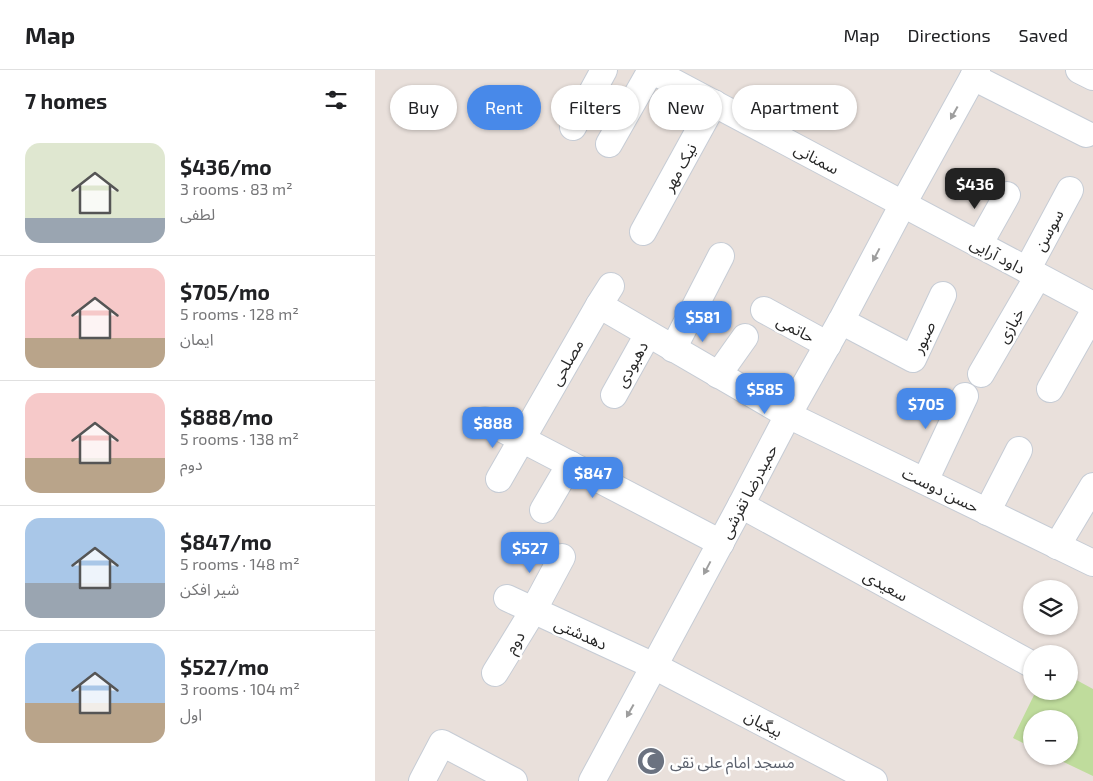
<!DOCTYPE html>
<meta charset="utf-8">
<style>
:root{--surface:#fff;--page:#f6f6f6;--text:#202124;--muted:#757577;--line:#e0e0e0;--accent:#4889e9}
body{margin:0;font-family:"Exo 2","Noto Sans Arabic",sans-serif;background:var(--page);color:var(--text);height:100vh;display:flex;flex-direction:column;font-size:19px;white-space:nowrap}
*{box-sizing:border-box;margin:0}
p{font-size:16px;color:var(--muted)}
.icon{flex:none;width:28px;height:28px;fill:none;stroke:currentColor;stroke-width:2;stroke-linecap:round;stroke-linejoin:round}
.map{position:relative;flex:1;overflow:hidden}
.panel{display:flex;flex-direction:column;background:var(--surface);width:375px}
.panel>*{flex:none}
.top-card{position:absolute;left:15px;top:15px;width:475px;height:45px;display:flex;gap:10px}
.tools{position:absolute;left:648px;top:510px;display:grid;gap:10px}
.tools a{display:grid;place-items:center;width:55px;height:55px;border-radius:50%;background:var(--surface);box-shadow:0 1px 4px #0004;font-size:25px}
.price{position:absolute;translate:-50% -42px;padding:0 11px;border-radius:10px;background:var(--accent);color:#fff;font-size:16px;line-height:32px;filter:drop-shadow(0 1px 2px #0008)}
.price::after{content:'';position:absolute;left:50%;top:30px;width:15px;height:11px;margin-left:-8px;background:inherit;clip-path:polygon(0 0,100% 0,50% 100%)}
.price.on{background:#222;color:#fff}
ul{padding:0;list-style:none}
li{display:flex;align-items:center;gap:15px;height:125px;padding:0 25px}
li+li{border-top:1px solid var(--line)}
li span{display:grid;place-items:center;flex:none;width:140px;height:100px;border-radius:15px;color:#555}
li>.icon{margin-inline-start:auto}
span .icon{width:60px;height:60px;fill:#fffc;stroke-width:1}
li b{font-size:21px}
h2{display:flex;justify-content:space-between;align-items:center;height:60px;padding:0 25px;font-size:21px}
.tag{padding:0 18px;border-radius:22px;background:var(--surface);box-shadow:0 1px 4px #0004;font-size:18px;line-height:45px}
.tag.on{background:var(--accent);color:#fff}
header{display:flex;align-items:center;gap:30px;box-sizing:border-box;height:70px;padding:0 25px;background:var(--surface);border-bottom:1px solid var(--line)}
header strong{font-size:24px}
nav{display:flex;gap:28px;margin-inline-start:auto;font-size:18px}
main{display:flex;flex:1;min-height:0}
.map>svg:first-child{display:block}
</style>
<header>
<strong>Map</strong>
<nav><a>Map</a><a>Directions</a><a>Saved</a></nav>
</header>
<main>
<section class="panel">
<h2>7 homes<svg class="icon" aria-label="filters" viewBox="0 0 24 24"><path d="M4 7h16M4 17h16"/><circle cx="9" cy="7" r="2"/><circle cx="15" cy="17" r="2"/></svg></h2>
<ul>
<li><span style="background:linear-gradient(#dfe7d0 75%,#9aa5b1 0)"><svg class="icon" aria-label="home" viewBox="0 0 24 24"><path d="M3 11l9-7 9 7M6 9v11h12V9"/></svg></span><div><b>$436/mo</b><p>3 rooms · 83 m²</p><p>لطفی</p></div></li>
<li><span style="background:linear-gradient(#f6c9c9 70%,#b9a48a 0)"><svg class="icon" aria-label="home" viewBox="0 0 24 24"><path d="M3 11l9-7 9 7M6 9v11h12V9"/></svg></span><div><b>$705/mo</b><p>5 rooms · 128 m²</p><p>ایمان</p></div></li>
<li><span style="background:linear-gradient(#f6c9c9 65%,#b9a48a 0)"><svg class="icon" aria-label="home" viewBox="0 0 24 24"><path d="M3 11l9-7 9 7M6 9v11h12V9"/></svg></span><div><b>$888/mo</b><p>5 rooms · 138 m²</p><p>دوم</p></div></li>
<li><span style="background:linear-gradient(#a9c7e8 65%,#9aa5b1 0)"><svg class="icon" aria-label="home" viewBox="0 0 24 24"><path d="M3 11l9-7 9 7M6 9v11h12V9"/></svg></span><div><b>$847/mo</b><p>5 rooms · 148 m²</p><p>شیر افکن</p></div></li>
<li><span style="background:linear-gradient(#a9c7e8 60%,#b9a48a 0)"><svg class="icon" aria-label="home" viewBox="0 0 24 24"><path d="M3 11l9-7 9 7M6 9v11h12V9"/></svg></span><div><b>$527/mo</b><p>3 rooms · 104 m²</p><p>اول</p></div></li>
</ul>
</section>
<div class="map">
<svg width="718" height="711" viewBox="0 0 718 711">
<rect width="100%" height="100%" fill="#e9e0db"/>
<path fill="#bfdc9c" d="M 694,606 L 718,619 L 718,706 L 676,686 L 694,686 L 694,649 L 656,649 L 656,677 L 638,668 L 661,621 L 694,621 Z"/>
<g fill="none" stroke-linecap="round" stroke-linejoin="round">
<defs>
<g id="minor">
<path d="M 276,0 L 718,235"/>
<path d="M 704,0 L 718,7"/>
<path d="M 598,7 L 711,64"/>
<path d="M 198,57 L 229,0"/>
<path d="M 234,74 L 276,0"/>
<path d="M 268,162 L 339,33"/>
<path d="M 604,175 L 632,125"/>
<path d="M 652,200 L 695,120"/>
<path d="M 224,235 L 413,345 L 718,493"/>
<path d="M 389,240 L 453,275"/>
<path d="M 466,251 L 538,289 L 568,225"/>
<path d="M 298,279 L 346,186"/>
<path d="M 606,304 L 663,206"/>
<path d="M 343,305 L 370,267"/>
<path d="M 675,319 L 718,243"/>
<path d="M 239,325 L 273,264"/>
<path d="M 110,350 L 346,473"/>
<path d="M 124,409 L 224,235 L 236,216"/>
<path d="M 550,411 L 590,326"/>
<path d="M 366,435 L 656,594"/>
<path d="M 168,440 L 195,394"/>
<path d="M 612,442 L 644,380"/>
<path d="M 682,476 L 718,416"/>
<path d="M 132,528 L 279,596 L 499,711"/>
<path d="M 120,603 L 158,541 L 187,487"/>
<path d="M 47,711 L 67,673 L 139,711"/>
<path d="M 217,711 L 366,435 L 413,345 L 466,251 L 528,134 L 602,0"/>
</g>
</defs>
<use href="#minor" stroke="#c6ccd5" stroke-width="28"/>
<use href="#minor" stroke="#fff" stroke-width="26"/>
</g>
<defs><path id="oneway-solid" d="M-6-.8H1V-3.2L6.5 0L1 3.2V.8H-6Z" transform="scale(1.25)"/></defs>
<g fill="#9e9e9e">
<use href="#oneway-solid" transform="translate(579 43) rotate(119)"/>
<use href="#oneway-solid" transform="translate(501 185) rotate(118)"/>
<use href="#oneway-solid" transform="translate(332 498) rotate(118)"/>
<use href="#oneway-solid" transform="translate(255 641) rotate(119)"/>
</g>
<defs>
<symbol id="mosque-disc" viewBox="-11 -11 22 22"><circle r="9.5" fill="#6b7280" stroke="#fff"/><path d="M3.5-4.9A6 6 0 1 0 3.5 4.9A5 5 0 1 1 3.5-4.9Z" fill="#fff"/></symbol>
</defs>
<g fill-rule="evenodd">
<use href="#mosque-disc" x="260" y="675" width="32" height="32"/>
</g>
<g text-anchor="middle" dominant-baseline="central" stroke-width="5" stroke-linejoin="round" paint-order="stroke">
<g font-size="16" fill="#282828" stroke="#fff">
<text transform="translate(442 88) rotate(28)">سمنانی</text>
<text transform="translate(304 97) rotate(-61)">نیک مهر</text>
<text transform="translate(673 160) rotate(-62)">سوسن</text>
<text transform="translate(623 185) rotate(28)">داود آرایی</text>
<text transform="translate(635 255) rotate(-60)">خبازی</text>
<text transform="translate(421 258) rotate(28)">حاتمی</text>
<text transform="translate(548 267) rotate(-65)">صبور</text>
<text transform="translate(191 292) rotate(-60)">مصلحی</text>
<text transform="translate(256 294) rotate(-61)">دهبودی</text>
<text transform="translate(566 419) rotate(26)">حسن دوست</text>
<text transform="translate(373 421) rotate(-62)">حمیدرضا تفرشی</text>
<text transform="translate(511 515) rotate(29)">سعیدی</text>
<text transform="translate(206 563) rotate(24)">دهدشتی</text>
<text transform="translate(139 572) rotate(-58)">دوم</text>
<text transform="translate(389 653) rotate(28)">بیگیان</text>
</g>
<g font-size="16" fill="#5b616d" stroke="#fff" text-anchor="start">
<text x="295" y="691">مسجد امام علی نقی</text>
</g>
</g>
</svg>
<div class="tools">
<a><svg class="icon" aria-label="layers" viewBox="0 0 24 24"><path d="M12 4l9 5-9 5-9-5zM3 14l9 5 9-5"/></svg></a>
<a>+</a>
<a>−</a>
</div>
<b class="price on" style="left:600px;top:140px">$436</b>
<b class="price" style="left:328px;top:273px">$581</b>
<b class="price" style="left:390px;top:345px">$585</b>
<b class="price" style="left:551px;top:360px">$705</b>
<b class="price" style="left:118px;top:379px">$888</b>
<b class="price" style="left:218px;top:429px">$847</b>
<b class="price" style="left:155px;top:504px">$527</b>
<div class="top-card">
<a class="tag">Buy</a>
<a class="tag on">Rent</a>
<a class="tag">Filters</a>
<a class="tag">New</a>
<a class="tag">Apartment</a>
</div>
</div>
</main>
